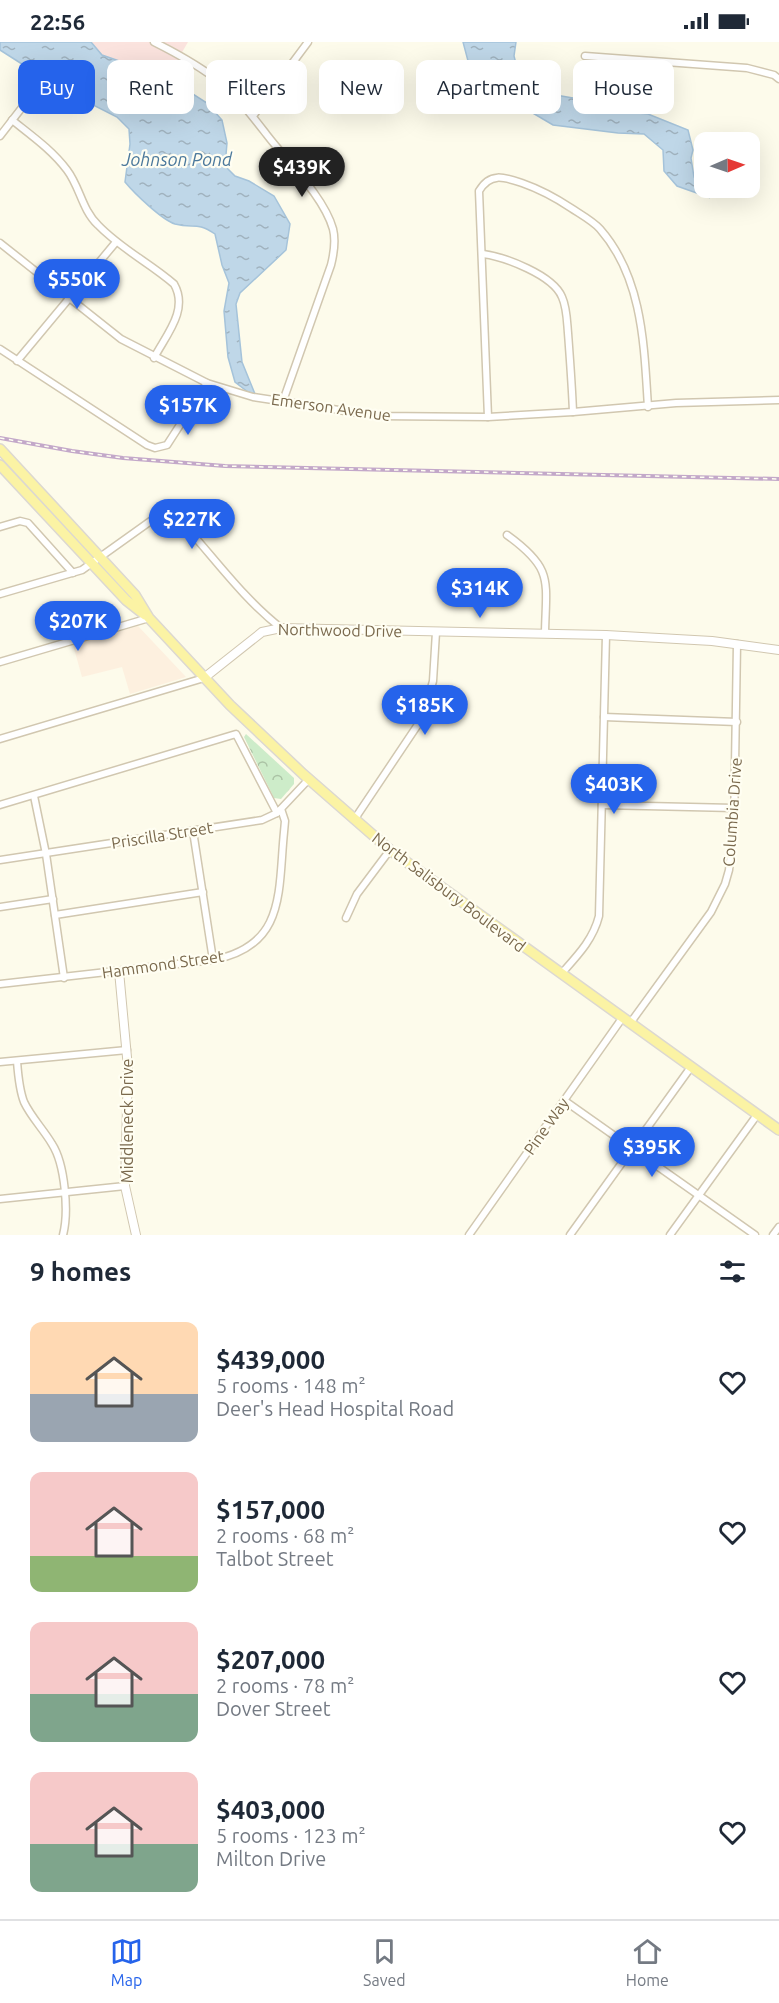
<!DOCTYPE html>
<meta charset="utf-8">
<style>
:root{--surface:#fff;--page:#f2f2f3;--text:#1f2937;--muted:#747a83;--line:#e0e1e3;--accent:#2563eb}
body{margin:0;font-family:Ubuntu,sans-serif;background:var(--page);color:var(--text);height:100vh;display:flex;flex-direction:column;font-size:22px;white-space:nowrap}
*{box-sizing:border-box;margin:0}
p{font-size:20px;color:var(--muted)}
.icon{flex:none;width:33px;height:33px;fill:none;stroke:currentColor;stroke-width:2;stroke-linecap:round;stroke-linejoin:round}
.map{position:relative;height:1193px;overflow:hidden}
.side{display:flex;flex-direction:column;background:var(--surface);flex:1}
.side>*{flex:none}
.top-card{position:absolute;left:18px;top:18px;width:744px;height:54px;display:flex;gap:12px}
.needle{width:39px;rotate:88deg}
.controls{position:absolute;left:694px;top:90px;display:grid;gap:12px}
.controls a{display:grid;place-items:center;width:66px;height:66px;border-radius:12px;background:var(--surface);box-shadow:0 6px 24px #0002;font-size:30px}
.price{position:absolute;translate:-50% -51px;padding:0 14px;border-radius:21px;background:var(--accent);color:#fff;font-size:20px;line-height:39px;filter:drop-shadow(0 2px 3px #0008)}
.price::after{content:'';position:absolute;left:50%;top:36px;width:18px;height:14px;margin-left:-9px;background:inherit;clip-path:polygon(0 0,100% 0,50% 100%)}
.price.on{background:#222;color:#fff}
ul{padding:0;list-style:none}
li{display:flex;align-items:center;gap:18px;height:150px;padding:0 30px}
li span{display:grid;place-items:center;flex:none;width:168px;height:120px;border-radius:12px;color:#555}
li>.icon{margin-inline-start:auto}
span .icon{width:72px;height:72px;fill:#fffc;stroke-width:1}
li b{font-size:26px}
h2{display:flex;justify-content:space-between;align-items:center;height:72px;padding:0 30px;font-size:26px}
.chip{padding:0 21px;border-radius:12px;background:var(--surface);box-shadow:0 6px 24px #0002;font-size:21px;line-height:54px}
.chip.on{background:var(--accent);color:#fff}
.status{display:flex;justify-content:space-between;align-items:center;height:42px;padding:0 30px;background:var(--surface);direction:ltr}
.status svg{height:16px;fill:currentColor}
.menu{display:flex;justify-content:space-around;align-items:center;height:84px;border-top:2px solid var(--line);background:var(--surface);font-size:16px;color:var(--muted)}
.menu a{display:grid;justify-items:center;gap:3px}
.menu .on{color:var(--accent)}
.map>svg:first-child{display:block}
</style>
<div class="status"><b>22:56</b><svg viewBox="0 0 49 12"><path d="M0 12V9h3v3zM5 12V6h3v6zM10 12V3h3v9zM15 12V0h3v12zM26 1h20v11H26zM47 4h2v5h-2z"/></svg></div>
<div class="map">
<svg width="779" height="1193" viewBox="0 0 779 1193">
<defs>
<pattern id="park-crowns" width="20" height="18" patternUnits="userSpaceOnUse" patternTransform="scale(1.5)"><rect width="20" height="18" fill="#cdecc9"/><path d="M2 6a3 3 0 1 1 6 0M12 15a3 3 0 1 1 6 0" fill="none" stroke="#abc3a5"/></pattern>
<pattern id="water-ripples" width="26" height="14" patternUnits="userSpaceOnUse" patternTransform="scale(1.5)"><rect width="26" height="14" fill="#bfd7e8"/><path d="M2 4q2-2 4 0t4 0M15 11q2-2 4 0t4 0" fill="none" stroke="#a0b2be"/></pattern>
</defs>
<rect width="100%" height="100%" fill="#fdfbeb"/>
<path fill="#fdf0df" d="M 138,584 L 186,635 L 130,652 L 122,625 L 82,635 L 73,603 Z"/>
<path fill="#fbe3de" d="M 91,0 L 188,0 L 167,36 L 101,13 Z"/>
<path fill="url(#park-crowns)" d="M 246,692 L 294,736 L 294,742 L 281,757 L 274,756 L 244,695 Z"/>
<g fill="url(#water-ripples)" stroke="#a5c3da" stroke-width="1.5">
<path d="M 0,0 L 91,0 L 102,13 L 168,36 L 207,61 L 222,78 L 227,101 L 225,124 L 235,134 L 249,139 L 274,154 L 290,182 L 286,208 L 240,251 L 236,262 L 242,320 L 255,352 L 248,350 L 235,340 L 228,315 L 224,269 L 229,241 L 222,223 L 215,192 C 196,179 194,187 175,182 C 162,178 134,151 125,140 L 130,102 L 129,87 L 117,75 L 58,45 L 0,8 Z"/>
<path d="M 463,0 L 516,0 L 514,14 L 520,37 L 544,51 L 573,56 L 610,68 L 648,72 L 688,88 L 693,108 L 691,116 L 694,135 L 708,155 L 677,144 L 664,129 L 663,108 L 644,92 L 618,91 L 553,83 L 526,67 L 476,49 Z"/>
</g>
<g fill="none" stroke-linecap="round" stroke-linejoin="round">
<defs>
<g id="minor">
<path d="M 154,0 C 178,12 200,24 221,41 C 238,55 253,75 267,93 C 287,119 324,155 333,187 C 336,199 334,211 331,223 L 283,359"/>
<path d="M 585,14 L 747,26 L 774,33 L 779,37"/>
<path d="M 253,74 L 308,0"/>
<path d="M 12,78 C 32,94 52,108 67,128 C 80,145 82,168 98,183 C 121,207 150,221 174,242 C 189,268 166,293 154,316"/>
<path d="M 0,94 L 34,50"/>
<path d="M 0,201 L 121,297 L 207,341 L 253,355 L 378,374 L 488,375 L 573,370 L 676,361 L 779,358"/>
<path d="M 483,212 C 505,215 553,233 562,255 C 567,266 567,280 568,291 C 570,318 572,344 573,370"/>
<path d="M 0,307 L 147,403 L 155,406 L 167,403 L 207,341"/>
<path d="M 17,319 L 116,200"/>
<path d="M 488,375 L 479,149 C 490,130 504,135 522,141 C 539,147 556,156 571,166 C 580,172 593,179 600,187 C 643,236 644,304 648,365"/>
<path d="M 0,485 L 20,479 L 28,481 L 73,531"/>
<path d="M 507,493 C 554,527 546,538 545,591"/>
<path d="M 0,552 L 82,528 L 159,473 L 170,471 L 176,474 C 211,511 241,555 281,586"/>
<path d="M 0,620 L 149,576"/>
<path d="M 604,675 L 737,680"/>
<path d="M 0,697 L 204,636"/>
<path d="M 34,754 L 46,812 L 64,936"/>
<path d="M 0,763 L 236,692 L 277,771"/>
<path d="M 602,763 L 734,766"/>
<path d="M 354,778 L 423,675 L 433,639 L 436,590"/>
<path d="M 193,789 L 213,918"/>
<path d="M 0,818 L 262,778 L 277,771 L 309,737"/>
<path d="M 0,865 L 53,857"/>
<path d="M 55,873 L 203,850"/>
<path d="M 346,876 L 357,852 L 390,808"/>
<path d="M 561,932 C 577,914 593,898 599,874 L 606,593"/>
<path d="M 0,942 L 213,918 C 286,904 278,850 284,790 L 285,779 L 281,767"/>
<path d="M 631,980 L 711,870 L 725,842 L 729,828 L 734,785 L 737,602"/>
<path d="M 17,1019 C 18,1032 19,1047 24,1060 C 31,1075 44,1088 52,1102 C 65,1122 69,1170 63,1193"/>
<path d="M 0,1020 L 127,1008"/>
<path d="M 565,1059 L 755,1193"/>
<path d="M 0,1157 L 125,1144"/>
<path d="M 469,1193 L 623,975"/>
<path d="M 570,1193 L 691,1025"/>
<path d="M 670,1193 L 757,1073"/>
<path d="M 773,1193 L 779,1185"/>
</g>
<g id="tertiary">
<path d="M 204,636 L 262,590 L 281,586 L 606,593 L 712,599 L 779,608"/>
<path d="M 119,929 L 128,1026 L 125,1144 L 136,1193"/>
</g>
<g id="primary">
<path d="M 0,407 L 135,553 L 149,576 L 230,663 L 303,732 L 390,808 L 779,1088"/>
<path d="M 0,423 L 126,558 L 145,573"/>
</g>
</defs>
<use href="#minor" stroke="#d1c7b0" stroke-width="9"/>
<use href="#tertiary" stroke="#d1c7b0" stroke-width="10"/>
<use href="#primary" stroke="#dcd8d1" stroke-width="12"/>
<use href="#minor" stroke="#fff" stroke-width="6"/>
<use href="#tertiary" stroke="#fff" stroke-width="8"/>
<use href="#primary" stroke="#fbf3a4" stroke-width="9"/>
<defs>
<path id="rail" d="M 0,396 L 72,409 L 123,416 L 225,424 L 779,437"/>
</defs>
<use href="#rail" stroke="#c3a8c9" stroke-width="4"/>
<use href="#rail" stroke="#fffef2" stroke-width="1.5" stroke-dasharray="4.5" stroke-linecap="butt"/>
</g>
<g text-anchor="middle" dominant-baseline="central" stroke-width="4.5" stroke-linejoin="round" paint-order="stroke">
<g font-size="16" fill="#7a694d" stroke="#fffef2">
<text transform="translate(331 365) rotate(8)">Emerson Avenue</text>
<text transform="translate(340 588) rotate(1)">Northwood Drive</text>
<text transform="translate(732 770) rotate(-86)">Columbia Drive</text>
<text transform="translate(162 793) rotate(-9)">Priscilla Street</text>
<text transform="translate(449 850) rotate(37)">North Salisbury Boulevard</text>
<text transform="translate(163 922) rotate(-8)">Hammond Street</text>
<text transform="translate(127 1079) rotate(-90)">Middleneck Drive</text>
<text transform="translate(546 1084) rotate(-55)">Pine Way</text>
</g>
<g font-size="18" font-style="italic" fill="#4c799c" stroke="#fffef2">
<text x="177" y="117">Johnson Pond</text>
</g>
</g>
</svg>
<div class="controls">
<a><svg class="needle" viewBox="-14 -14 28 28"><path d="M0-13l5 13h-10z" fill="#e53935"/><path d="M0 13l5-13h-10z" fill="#747a83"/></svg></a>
</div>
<b class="price on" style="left:302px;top:156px">$439K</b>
<b class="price" style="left:77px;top:268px">$550K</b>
<b class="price" style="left:188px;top:394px">$157K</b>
<b class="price" style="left:192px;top:508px">$227K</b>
<b class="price" style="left:480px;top:577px">$314K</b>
<b class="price" style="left:78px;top:610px">$207K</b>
<b class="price" style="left:425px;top:694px">$185K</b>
<b class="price" style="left:614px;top:773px">$403K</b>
<b class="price" style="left:652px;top:1136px">$395K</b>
<div class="top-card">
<a class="chip on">Buy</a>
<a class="chip">Rent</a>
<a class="chip">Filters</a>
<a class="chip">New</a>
<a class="chip">Apartment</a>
<a class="chip">House</a>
</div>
</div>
<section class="side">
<h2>9 homes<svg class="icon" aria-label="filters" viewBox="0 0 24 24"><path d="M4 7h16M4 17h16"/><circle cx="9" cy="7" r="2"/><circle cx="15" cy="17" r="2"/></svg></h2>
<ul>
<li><span style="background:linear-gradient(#ffd9b3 60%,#9aa5b1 0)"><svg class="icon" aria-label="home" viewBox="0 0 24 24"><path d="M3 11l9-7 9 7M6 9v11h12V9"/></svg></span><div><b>$439,000</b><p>5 rooms · 148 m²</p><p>Deer's Head Hospital Road</p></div><svg class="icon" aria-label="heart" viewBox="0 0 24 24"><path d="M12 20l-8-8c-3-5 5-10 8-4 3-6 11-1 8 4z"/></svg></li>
<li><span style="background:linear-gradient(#f6c9c9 70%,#8fb573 0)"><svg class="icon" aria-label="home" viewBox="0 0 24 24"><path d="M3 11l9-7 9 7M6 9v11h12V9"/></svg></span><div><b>$157,000</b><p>2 rooms · 68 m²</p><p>Talbot Street</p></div><svg class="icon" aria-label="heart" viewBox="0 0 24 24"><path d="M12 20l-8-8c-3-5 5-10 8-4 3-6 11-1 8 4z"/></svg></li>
<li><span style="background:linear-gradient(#f6c9c9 60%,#7fa58c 0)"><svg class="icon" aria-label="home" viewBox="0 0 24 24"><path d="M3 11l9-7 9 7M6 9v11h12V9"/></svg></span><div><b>$207,000</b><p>2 rooms · 78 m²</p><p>Dover Street</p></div><svg class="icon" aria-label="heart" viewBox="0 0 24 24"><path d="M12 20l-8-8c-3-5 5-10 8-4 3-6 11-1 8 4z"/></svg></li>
<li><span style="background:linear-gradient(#f6c9c9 60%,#7fa58c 0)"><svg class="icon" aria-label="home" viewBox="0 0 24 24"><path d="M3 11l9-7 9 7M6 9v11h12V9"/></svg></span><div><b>$403,000</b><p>5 rooms · 123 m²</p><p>Milton Drive</p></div><svg class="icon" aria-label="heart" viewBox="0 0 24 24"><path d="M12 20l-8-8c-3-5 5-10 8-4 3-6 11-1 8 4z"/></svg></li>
</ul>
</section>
<nav class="menu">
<a class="on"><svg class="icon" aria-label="map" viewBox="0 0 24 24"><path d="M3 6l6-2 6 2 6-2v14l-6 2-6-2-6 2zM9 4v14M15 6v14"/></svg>Map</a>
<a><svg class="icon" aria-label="saved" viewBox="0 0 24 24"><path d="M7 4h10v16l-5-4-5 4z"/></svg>Saved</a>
<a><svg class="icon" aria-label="home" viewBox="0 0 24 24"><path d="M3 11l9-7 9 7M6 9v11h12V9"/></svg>Home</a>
</nav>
